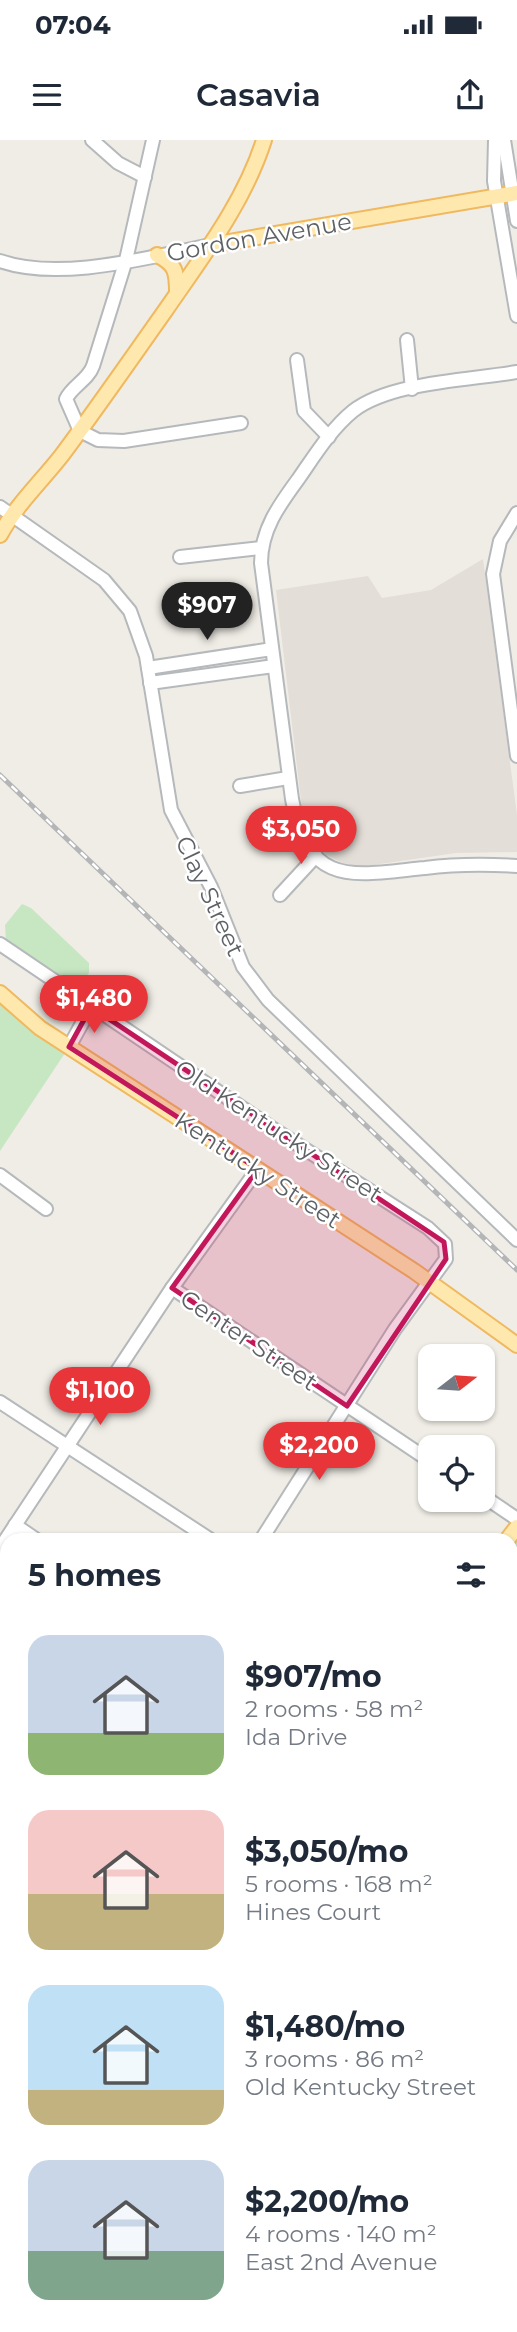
<!DOCTYPE html>
<meta charset="utf-8">
<style>
:root{--surface:#fff;--page:#f2f2f3;--text:#1f2937;--muted:#747a83;--accent:#e7353a}
body{margin:0;font-family:Montserrat,sans-serif;background:var(--page);color:var(--text);height:100vh;display:flex;flex-direction:column;font-size:26px;white-space:nowrap}
*{box-sizing:border-box;margin:0}
p{font-size:23px;color:var(--muted)}
.icon{flex:none;width:38px;height:38px;fill:none;stroke:currentColor;stroke-width:2;stroke-linecap:round;stroke-linejoin:round}
.map{position:relative;flex:1;overflow:hidden}
.drawer{position:absolute;left:0px;top:1393px;width:518px;height:800px;display:flex;flex-direction:column;background:var(--surface);border-radius:21px 21px 0 0;box-shadow:0 2px 5px #0004}
.drawer>*{flex:none}
.needle{width:46px;rotate:73deg}
.buttons{position:absolute;left:418px;top:1204px;display:grid;gap:14px}
.buttons a{display:grid;place-items:center;width:77px;height:77px;border-radius:14px;background:var(--surface);box-shadow:0 2px 5px #0004;font-size:35px}
.price{position:absolute;translate:-50% -60px;padding:0 16px;border-radius:24px;background:var(--accent);color:#fff;font-size:23px;line-height:46px;filter:drop-shadow(0 2px 4px #0008)}
.price::after{content:'';position:absolute;left:50%;top:42px;width:21px;height:16px;margin-left:-10px;background:inherit;clip-path:polygon(0 0,100% 0,50% 100%)}
.price.active{background:#222;color:#fff}
ul{padding:0;list-style:none}
li{display:flex;align-items:center;gap:21px;height:175px;padding:0 28px}
li span{display:grid;place-items:center;flex:none;width:196px;height:140px;border-radius:21px;color:#555}
li>.icon{margin-inline-start:auto}
span .icon{width:84px;height:84px;fill:#fffc;stroke-width:1}
li b{font-size:30px}
h2{display:flex;justify-content:space-between;align-items:center;height:84px;padding:0 28px;font-size:30px}
.status{display:flex;justify-content:space-between;align-items:center;height:49px;padding:0 35px;background:var(--surface);direction:ltr}
.status svg{height:19px;fill:currentColor}
header{display:flex;justify-content:space-between;align-items:center;height:91px;padding:0 28px;background:var(--surface);font-size:32px;font-weight:600}
.map>svg:first-child{display:block}
</style>
<div class="status"><b>07:04</b><svg viewBox="0 0 49 12"><path d="M0 12V9h3v3zM5 12V6h3v6zM10 12V3h3v9zM15 12V0h3v12zM26 1h20v11H26zM47 4h2v5h-2z"/></svg></div>
<header><svg class="icon" aria-label="menu" viewBox="0 0 24 24"><path d="M4 6h16M4 12h16M4 18h16"/></svg>Casavia<svg class="icon" aria-label="share" viewBox="0 0 24 24"><path d="M12 15V3M7 8l5-5 5 5M5 13v7h14v-7"/></svg></header>
<div class="map">
<svg width="517" height="2192" viewBox="0 0 517 2192">
<rect width="100%" height="100%" fill="#f0ede6"/>
<path fill="#e3ded7" d="M 483,419 L 517,675 L 517,712 L 456,713 L 359,727 L 343,723 L 326,715 L 312,698 L 303,677 L 276,450 L 368,436 L 382,458 L 431,450 Z"/>
<path fill="#fbe3e4" d="M 0,1932 L 7,1937 L 7,2084 L 0,2094 Z"/>
<g fill="#c7e7c3">
<path d="M 22,764 L 31,768 L 89,823 L 89,833 L 79,844 L 68,845 L 6,802 L 5,785 Z"/>
<path d="M 0,852 L 69,907 L 0,1011 Z"/>
<path d="M 517,1399 L 517,1483 L 511,1493 L 511,1407 Z"/>
<path d="M 517,1649 L 517,2192 L 381,2192 L 382,2186 L 511,2186 L 511,1674 Z"/>
</g>
<path fill="#a8e1fe" d="M 517,1507 L 517,1649 L 511,1674 L 511,1517 Z"/>
<g fill="none" stroke-linecap="round" stroke-linejoin="round">
<defs>
<g id="minor">
<path d="M 92,0 L 118,23 L 145,37"/>
<path d="M 153,0 L 126,120 L 93,226 C 88,240 72,246 66,259 L 80,291 L 98,300 L 124,301 L 241,283"/>
<path d="M 495,0 L 494,41 L 517,176"/>
<path d="M 504,0 L 517,81"/>
<path d="M 0,121 C 60,142 149,117 211,105"/>
<path d="M 407,200 L 412,249"/>
<path d="M 297,220 L 304,271 L 329,297"/>
<path d="M 517,232 C 470,240 390,242 353,271 C 331,289 315,315 299,338 C 280,364 261,389 261,423 L 292,659 C 308,749 353,735 425,728 C 456,724 486,724 517,726"/>
<path d="M 0,367 L 104,440 L 130,471 L 146,516 L 171,670 L 211,747 L 243,827 L 268,860 L 517,1100"/>
<path d="M 517,373 L 500,401 L 493,434 L 517,616"/>
<path d="M 180,417 L 261,408"/>
<path d="M 148,528 L 272,509"/>
<path d="M 150,543 L 274,526"/>
<path d="M 240,646 L 288,638"/>
<path d="M 280,755 L 316,716"/>
<path d="M 0,804 L 272,988 L 428,1088 L 445,1104 L 446,1119 L 395,1189 L 261,1400"/>
<path d="M 69,907 L 91,867"/>
<path d="M 0,1035 L 46,1069"/>
<path d="M 172,1148 L 430,1321"/>
<path d="M 0,1262 L 211,1400"/>
<path d="M 483,1356 L 517,1379"/>
<path d="M 15,1385 L 37,1400"/>
<path d="M 0,1408 L 172,1148 L 257,1030"/>
<path d="M 0,1501 L 7,1506"/>
<path d="M 0,1605 L 7,1594"/>
<path d="M 0,1747 L 7,1752"/>
<path d="M 0,1782 L 7,1772"/>
<path d="M 511,1844 L 517,1849"/>
<path d="M 0,1932 L 7,1937"/>
<path d="M 0,2090 L 7,2081"/>
<path d="M 0,2166 L 7,2173"/>
<path d="M 0,2182 L 10,2192"/>
<path d="M 20,2186 L 26,2192"/>
<path d="M 159,2186 L 160,2192"/>
</g>
<g id="major">
<path d="M 211,105 L 517,53"/>
<path d="M 157,115 C 176,124 177,133 177,152"/>
<path d="M 0,395 C 16,365 41,342 62,315 C 97,268 131,219 165,171 C 202,117 244,63 264,0"/>
<path d="M 0,853 L 40,888 L 414,1131 L 517,1205"/>
<path d="M 507,1400 L 517,1387"/>
<path d="M 35,2192 L 40,2186"/>
</g>
</defs>
<use href="#minor" stroke="#b6b9bc" stroke-width="16"/>
<use href="#major" stroke="#f0b85f" stroke-width="18"/>
<use href="#minor" stroke="#fff" stroke-width="12"/>
<use href="#major" stroke="#fee8ad" stroke-width="14"/>
<defs>
<path id="rail" d="M 0,635 L 517,1130"/>
</defs>
<use href="#rail" stroke="#b4b5b6" stroke-width="5"/>
<use href="#rail" stroke="#fff" stroke-width="2.5" stroke-dasharray="8" stroke-linecap="butt"/>
</g>
<path fill="#c2185b" fill-opacity="0.2" stroke="#c2185b" stroke-width="5" stroke-linejoin="round" d="M 91,867 L 444,1102 L 446,1119 L 347,1266 L 172,1148 L 258,1029 L 69,907 Z"/>
<g text-anchor="middle" dominant-baseline="central" stroke-width="5" stroke-linejoin="round" paint-order="stroke">
<g font-size="24" fill="#5e6266" stroke="#fff">
<text transform="translate(259 97) rotate(-10)">Gordon Avenue</text>
<text transform="translate(210 756) rotate(65)">Clay Street</text>
<text transform="translate(279 991) rotate(33)">Old Kentucky Street</text>
<text transform="translate(258 1030) rotate(33)">Kentucky Street</text>
<text transform="translate(249 1200) rotate(34)">Center Street</text>
</g>
</g>
</svg>
<div class="buttons">
<a><svg class="needle" viewBox="-14 -14 28 28"><path d="M0-13l5 13h-10z" fill="#e53935"/><path d="M0 13l5-13h-10z" fill="#747a83"/></svg></a>
<a><svg class="icon" aria-label="locate" viewBox="0 0 24 24"><circle cx="12" cy="12" r="6"/><path d="M12 2v4M12 18v4M2 12h4M18 12h4"/></svg></a>
</div>
<b class="price active" style="left:207px;top:502px">$907</b>
<b class="price" style="left:301px;top:726px">$3,050</b>
<b class="price" style="left:94px;top:895px">$1,480</b>
<b class="price" style="left:100px;top:1287px">$1,100</b>
<b class="price" style="left:319px;top:1342px">$2,200</b>
<section class="drawer">
<h2>5 homes<svg class="icon" aria-label="filters" viewBox="0 0 24 24"><path d="M4 7h16M4 17h16"/><circle cx="9" cy="7" r="2"/><circle cx="15" cy="17" r="2"/></svg></h2>
<ul>
<li><span style="background:linear-gradient(#c9d6e8 70%,#8fb573 0)"><svg class="icon" aria-label="home" viewBox="0 0 24 24"><path d="M3 11l9-7 9 7M6 9v11h12V9"/></svg></span><div><b>$907/mo</b><p>2 rooms · 58 m²</p><p>Ida Drive</p></div></li>
<li><span style="background:linear-gradient(#f6c9c9 60%,#c2b280 0)"><svg class="icon" aria-label="home" viewBox="0 0 24 24"><path d="M3 11l9-7 9 7M6 9v11h12V9"/></svg></span><div><b>$3,050/mo</b><p>5 rooms · 168 m²</p><p>Hines Court</p></div></li>
<li><span style="background:linear-gradient(#bfe0f5 75%,#c2b280 0)"><svg class="icon" aria-label="home" viewBox="0 0 24 24"><path d="M3 11l9-7 9 7M6 9v11h12V9"/></svg></span><div><b>$1,480/mo</b><p>3 rooms · 86 m²</p><p>Old Kentucky Street</p></div></li>
<li><span style="background:linear-gradient(#c9d6e8 65%,#7fa58c 0)"><svg class="icon" aria-label="home" viewBox="0 0 24 24"><path d="M3 11l9-7 9 7M6 9v11h12V9"/></svg></span><div><b>$2,200/mo</b><p>4 rooms · 140 m²</p><p>East 2nd Avenue</p></div></li>
</ul>
</section>
</div>
